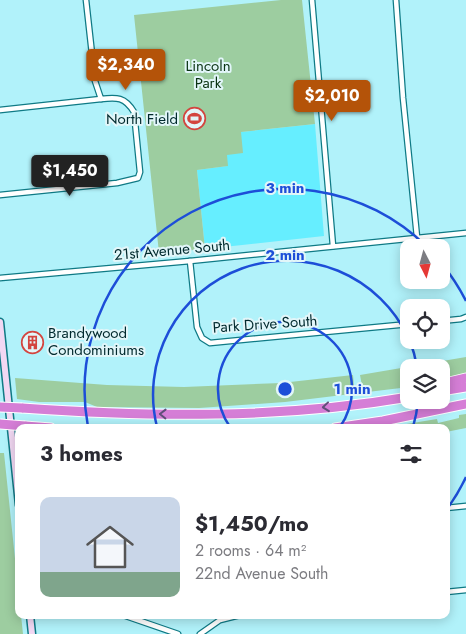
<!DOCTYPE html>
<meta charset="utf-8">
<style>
:root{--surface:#fff;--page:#f7f7f7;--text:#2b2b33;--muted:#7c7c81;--accent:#b45309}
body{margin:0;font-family:Jost,sans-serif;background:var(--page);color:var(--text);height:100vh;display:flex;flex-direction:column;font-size:19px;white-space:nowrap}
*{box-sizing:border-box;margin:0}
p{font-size:16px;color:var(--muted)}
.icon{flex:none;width:28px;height:28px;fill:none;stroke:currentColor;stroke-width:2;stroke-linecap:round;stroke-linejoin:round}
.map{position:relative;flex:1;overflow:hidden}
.side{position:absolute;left:15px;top:424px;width:435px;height:195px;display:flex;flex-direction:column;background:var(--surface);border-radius:10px;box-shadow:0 2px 12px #0003}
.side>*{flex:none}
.needle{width:32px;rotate:174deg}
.controls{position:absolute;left:400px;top:239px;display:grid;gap:10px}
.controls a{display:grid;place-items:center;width:50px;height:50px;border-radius:10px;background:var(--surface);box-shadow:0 2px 12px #0003;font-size:25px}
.price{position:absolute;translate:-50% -42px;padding:0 11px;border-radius:5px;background:var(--accent);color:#fff;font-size:16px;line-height:32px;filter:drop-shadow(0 1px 2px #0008)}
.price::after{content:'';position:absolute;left:50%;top:30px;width:15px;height:11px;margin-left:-8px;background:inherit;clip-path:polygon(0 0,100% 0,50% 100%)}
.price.active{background:#222;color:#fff}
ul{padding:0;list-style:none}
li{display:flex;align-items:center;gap:15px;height:125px;padding:0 25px}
li span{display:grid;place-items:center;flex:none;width:140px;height:100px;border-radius:10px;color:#555}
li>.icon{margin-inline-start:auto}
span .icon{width:60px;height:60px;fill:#fffc;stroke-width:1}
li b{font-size:21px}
h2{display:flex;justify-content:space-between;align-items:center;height:60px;padding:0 25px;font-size:21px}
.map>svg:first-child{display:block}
</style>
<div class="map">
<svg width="466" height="634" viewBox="0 0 466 634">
<rect width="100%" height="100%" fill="#b1f2fa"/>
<path fill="#6ef" d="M 315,124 L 324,236 L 205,249 L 197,170 L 227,166 L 227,155 L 241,132 Z"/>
<g fill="#9dcda0">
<path d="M 281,0 L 302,0 L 315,124 L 241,132 L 243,153 L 227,155 L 228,166 L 197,170 L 205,249 L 159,253 L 134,15 Z"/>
<path d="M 466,357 L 466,375 L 441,381 L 441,368 L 409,368 L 409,387 L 285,402 L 199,408 L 97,407 L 85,402 L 39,402 L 17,399 L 15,378 L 107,385 L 184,387 L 281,383 L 353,375 L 354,386 L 358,390 L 362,386 L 360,375 Z"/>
<path d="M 466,414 L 466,428 L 446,432 L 446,428 L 388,427 L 437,419 L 438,423 L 459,418 L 459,415 Z"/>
<path d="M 0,453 L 4,453 L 19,597 L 19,615 L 21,615 L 23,634 L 0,634 Z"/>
</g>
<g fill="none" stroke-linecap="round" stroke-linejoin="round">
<defs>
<g id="street">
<path d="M 312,0 L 333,246"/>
<path d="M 396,0 L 403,98 L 417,237"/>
<path d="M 0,110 L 101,99"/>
<path d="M 0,195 L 117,183 L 138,178 L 140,172 L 134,112 C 125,97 117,97 101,99 L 95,81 L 86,0"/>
<path d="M 190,261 L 197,327 L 202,338 L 210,343 L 409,324"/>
<path d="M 0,278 L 190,261 L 466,233"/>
<path d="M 441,321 L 461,319 L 466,317"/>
<path d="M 446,508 L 466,506"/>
<path d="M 446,592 L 466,590"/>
<path d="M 123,615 L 178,634"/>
<path d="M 200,634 L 220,620 L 240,615"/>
</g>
<g id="secondary">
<path d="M 0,322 L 19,505"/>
<path d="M 30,615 L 32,634"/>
</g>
<g id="highway">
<path d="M 441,384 L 466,378"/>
<path d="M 441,391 L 466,387"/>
<path d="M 22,408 C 150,417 281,419 409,397"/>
<path d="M 25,426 L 51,428"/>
<path d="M 335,428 L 383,421 L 466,404"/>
</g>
</defs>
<use href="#street" stroke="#0f7a85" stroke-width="7"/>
<use href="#secondary" stroke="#0f7a85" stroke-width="9"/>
<use href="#highway" stroke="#fff" stroke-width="11"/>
<use href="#street" stroke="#fff" stroke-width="4.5"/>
<use href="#secondary" stroke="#f2d8f3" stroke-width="6"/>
<use href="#highway" stroke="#d57ed6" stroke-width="9"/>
<defs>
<g id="highway-bridge">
<path d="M 0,407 L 22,408"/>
<path d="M 0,424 L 25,426"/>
</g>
</defs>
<use href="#highway-bridge" stroke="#fff" stroke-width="11" stroke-linecap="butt"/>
<use href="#highway-bridge" stroke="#d57ed6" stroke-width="9"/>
</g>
<defs><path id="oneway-chevron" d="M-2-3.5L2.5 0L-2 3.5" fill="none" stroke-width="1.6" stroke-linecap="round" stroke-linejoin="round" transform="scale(1.25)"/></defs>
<g stroke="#604f79">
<use href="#oneway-chevron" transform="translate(326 407) rotate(174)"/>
<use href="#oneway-chevron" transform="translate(163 414) rotate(-179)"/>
</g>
<g fill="none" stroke="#1d4ed8" stroke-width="2.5">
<path d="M230 427A67 67 0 1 1 340 427"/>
<path d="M418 401A134 134 0 0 1 413 427M157 427A134 134 0 0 1 408 337M410 341A134 134 0 0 1 417 367"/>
<path d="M466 477A201 201 0 0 1 447 509M88 427A201 201 0 0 1 427 247M442 264A201 201 0 0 1 466 301"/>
</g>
<defs>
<symbol id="stadium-ring" viewBox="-11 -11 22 22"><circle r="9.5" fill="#e2f6f9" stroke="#d3453f" stroke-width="1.5"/><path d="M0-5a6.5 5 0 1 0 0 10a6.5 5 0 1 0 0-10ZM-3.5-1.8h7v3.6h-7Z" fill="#d3453f"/></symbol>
<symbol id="building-ring" viewBox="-11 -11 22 22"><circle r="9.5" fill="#e2f6f9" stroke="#d3453f" stroke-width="1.5"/><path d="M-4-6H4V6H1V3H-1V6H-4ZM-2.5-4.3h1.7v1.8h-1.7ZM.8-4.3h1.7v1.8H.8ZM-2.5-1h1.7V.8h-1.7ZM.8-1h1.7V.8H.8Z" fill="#d3453f"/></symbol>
</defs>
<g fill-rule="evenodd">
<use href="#stadium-ring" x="182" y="106" width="25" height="25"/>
<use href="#building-ring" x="20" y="330" width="25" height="25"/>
</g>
<g text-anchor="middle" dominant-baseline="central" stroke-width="4" stroke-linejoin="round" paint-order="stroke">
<g font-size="15" fill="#0a3312" stroke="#e2f6f9">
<text x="208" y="66">Lincoln<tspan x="208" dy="17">Park</tspan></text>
</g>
<g font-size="15" fill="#00292d" stroke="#e2f6f9" text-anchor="end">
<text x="178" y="119">North Field</text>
<text x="48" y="333" text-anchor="start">Brandywood<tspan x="48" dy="17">Condominiums</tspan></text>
</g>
<g font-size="15" fill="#00292d" stroke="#e2f6f9">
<text transform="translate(172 250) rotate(-5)">21st Avenue South</text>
<text transform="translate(265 324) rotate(-4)">Park Drive South</text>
</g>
</g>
<circle cx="285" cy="389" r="8" fill="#1d4ed8" stroke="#e2f6f9" stroke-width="2.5"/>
<g font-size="15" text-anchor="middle" font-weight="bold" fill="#1d4ed8" stroke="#e2f6f9" stroke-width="4" stroke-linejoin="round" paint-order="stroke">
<text x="285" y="193">3 min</text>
<text x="285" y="260">2 min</text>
<text x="352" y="394">1 min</text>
</g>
</svg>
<div class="controls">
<a><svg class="needle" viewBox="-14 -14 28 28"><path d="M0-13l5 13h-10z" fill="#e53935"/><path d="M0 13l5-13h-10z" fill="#7c7c81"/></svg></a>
<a><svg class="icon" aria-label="locate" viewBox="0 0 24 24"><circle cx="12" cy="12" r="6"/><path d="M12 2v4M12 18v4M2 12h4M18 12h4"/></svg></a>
<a><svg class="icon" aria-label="layers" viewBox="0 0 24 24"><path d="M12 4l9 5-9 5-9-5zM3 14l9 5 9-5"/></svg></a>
</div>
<b class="price" style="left:126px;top:91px">$2,340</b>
<b class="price" style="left:332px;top:122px">$2,010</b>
<b class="price active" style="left:70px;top:197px">$1,450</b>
<section class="side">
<h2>3 homes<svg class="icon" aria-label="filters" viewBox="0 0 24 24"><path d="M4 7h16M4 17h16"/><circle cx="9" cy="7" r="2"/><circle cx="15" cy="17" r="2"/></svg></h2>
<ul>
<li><span style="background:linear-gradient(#c9d6e8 75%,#7fa58c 0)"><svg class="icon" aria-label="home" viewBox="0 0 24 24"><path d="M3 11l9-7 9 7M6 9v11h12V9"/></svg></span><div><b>$1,450/mo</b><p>2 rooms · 64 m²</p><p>22nd Avenue South</p></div></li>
</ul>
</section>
</div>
